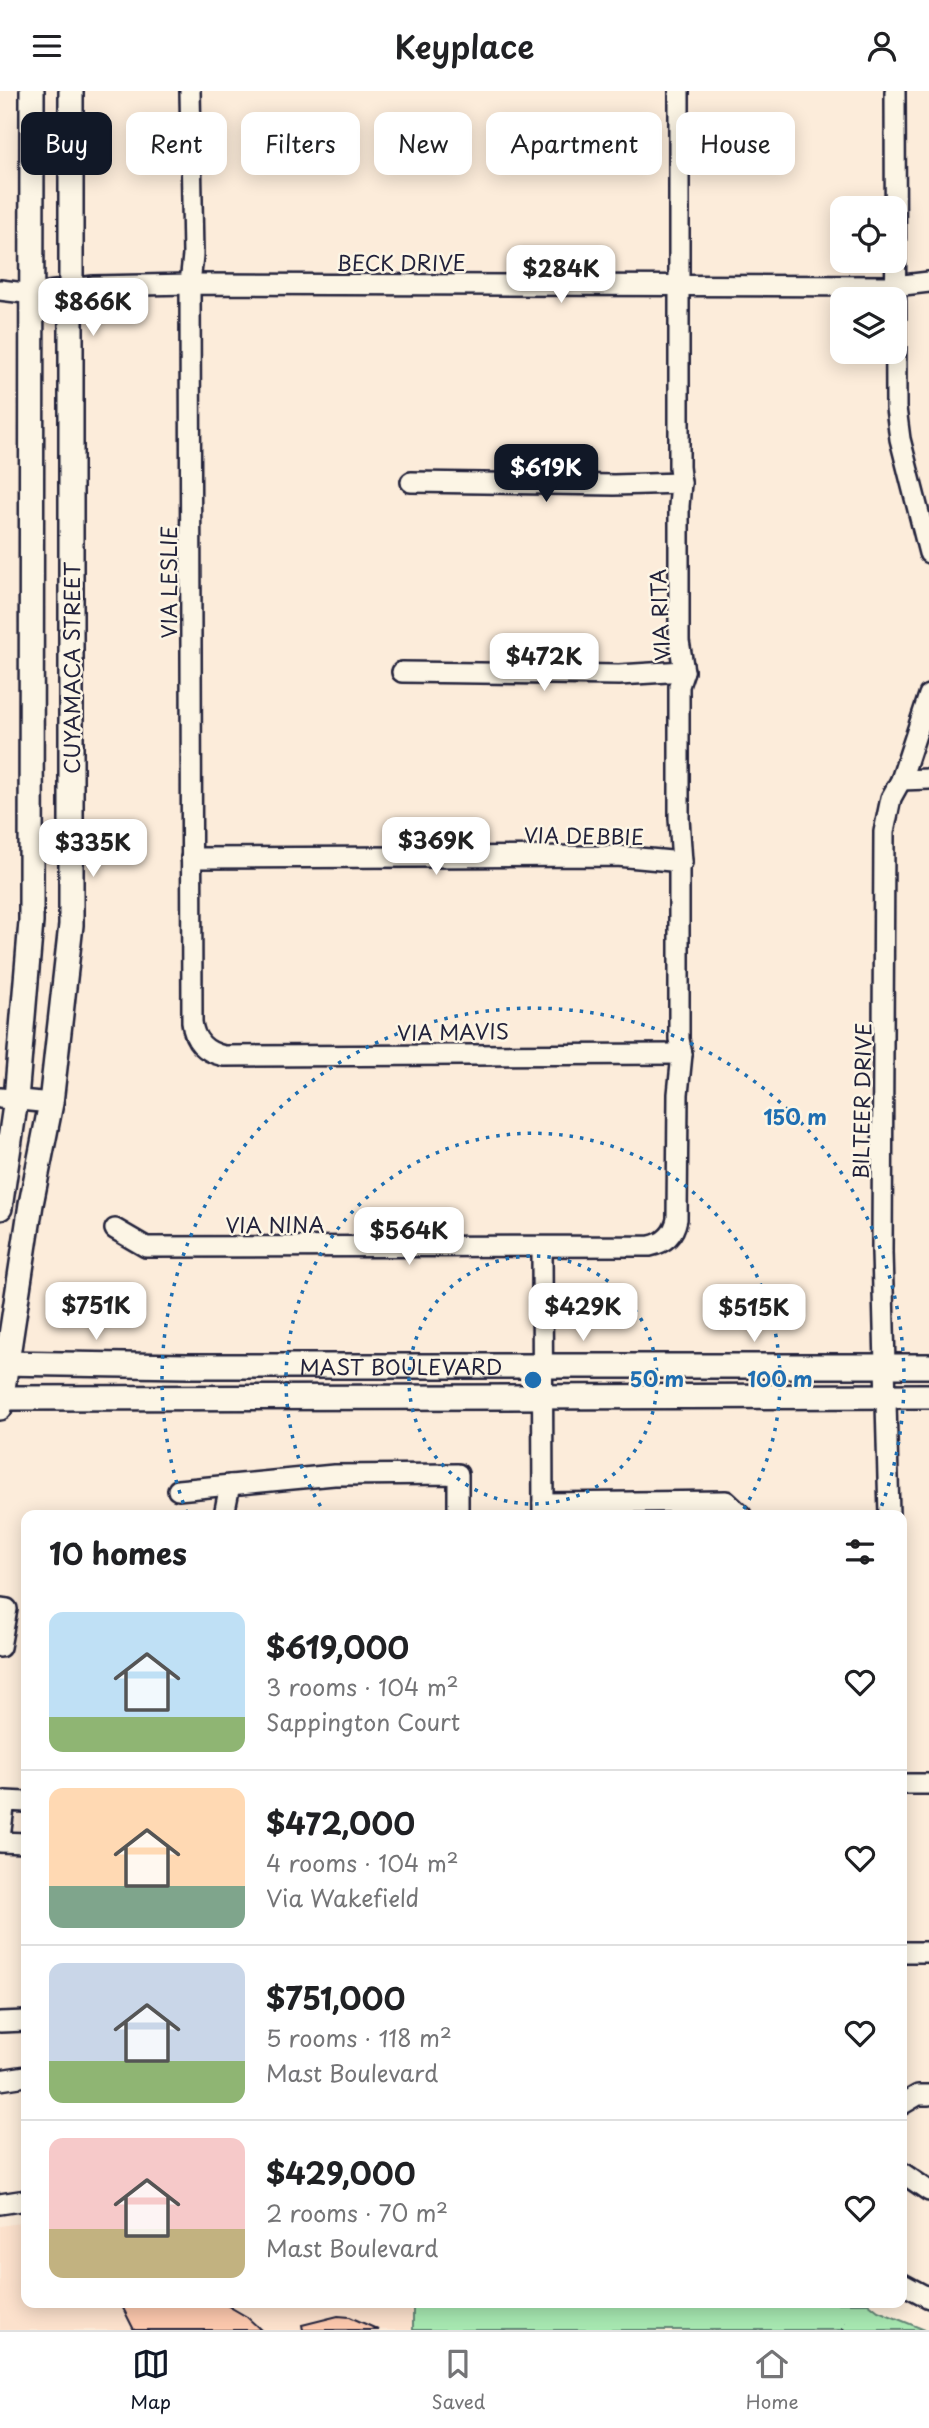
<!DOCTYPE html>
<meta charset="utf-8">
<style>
:root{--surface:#fff;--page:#f6f6f6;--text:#202124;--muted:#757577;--line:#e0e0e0;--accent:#111827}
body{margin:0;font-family:"Playpen Sans",sans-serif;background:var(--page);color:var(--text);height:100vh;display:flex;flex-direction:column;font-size:26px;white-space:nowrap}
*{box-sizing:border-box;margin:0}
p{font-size:23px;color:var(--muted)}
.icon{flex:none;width:38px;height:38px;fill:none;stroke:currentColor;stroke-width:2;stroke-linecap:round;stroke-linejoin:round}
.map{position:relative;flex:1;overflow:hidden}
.details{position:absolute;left:21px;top:1419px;width:886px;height:798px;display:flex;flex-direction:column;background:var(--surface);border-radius:14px;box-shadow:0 4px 18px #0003}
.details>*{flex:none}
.top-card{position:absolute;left:21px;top:21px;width:887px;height:63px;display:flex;gap:14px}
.fabs{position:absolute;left:830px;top:105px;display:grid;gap:14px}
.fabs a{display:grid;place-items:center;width:77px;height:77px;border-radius:14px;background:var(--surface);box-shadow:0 4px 18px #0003;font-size:35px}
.price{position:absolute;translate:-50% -60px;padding:0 16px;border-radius:14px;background:#fff;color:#222;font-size:23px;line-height:46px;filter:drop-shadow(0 2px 4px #0008)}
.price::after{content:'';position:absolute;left:50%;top:42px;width:21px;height:16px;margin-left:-10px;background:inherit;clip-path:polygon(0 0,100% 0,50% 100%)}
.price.on{background:var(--accent);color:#fff}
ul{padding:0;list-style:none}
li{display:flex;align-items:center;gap:21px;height:175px;padding:0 28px}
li+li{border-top:2px solid var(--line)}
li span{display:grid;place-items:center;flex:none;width:196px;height:140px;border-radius:14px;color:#555}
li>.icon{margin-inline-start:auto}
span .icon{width:84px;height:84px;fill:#fffc;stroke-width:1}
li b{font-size:30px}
h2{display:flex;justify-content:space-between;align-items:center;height:84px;padding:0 28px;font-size:30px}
.tag{padding:0 24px;border-radius:14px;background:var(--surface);box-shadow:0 4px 18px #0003;font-size:24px;line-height:63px}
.tag.on{background:var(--accent);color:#fff}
header{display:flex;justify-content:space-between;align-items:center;height:91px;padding:0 28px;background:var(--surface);font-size:32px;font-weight:600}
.tab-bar{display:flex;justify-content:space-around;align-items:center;height:98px;border-top:2px solid var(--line);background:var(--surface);font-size:19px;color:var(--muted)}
.tab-bar a{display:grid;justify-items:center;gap:4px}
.tab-bar .on{color:var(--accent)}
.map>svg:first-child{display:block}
</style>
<header><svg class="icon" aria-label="menu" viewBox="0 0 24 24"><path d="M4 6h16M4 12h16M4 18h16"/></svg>Keyplace<svg class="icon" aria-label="person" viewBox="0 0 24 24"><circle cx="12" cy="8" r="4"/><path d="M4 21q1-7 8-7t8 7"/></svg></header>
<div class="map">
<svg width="929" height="2239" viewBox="0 0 929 2239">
<rect width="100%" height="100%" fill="#fcecda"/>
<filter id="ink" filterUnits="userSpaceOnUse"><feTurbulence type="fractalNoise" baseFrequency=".0143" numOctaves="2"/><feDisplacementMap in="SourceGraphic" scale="14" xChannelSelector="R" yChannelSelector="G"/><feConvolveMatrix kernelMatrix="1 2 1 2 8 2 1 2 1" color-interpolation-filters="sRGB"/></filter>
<g filter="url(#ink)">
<path fill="#fce1cc" d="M 26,2131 L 26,2212 L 413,2212 L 413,2239 L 0,2239 L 0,2135 Z"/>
<path fill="#a7e8b1" stroke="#648576" stroke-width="2" d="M 413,2212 L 868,2212 L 878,2220 L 925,2239 L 413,2239 Z"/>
<g fill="#fcc8ad" stroke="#22223b" stroke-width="2">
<path d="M 131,2212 L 223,2212 L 247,2226 L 261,2239 L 134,2239 L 122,2215 Z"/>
<path d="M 338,2225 L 350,2226 L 379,2239 L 303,2239 L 302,2234 Z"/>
</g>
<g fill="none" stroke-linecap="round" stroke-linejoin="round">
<defs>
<g id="minor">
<path d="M 190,0 L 193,164 L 190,193 L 192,931 C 194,950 205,961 224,965 L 682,963"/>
<path d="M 895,0 L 896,317 L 900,348 L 929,462"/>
<path d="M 0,199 L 33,203 L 94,195 L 190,193 L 895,195 L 929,191"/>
<path d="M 411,391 L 614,394 L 681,392"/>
<path d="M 402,581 L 619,584 L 684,580"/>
<path d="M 901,689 L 929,688"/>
<path d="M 191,767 L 617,765 L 682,771"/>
<path d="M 0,1007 L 51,1012"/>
<path d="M 115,1138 L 146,1156 L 650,1155 C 665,1152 674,1143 677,1128 L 678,1003 L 682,963 L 679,948 L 679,776 L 682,771 L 679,727 L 679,595 L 684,580 L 679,550 L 679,415 L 681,392 L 679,376 L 679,0"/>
<path d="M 542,1156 L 543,1424"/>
<path d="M 178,1399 L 334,1384 L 458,1383 L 458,1424"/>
<path d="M 543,1412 L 726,1410 L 741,1424"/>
<path d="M 224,1424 L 230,1394"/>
<path d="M 889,1424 L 882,1161 L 884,741 L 891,707 L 901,689 L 929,604"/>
<path d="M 0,1517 L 7,1518 L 0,1556"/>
<path d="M 901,1693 L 929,1693"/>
<path d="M 0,1746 L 5,1710 L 26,1711"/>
<path d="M 0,1751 L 26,1752"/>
<path d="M 901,1861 L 929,1861"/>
<path d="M 0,1931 L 26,1930"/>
<path d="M 0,1989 L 26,1985"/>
<path d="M 901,2014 L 918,2004 L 929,2004"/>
<path d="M 901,2081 L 929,2100"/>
<path d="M 0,2113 L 26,2109"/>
<path d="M 901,2192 L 929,2207"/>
</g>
<g id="major">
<path d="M 0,1117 L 16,1008 L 31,831 L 32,0"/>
<path id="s1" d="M 0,1272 L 187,1275 L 929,1275"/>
<path d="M 0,1307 L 929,1305"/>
<path d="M 0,1317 L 31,1113 L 51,1012 L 71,834 L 71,0"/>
</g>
</defs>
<use href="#minor" stroke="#22223b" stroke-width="24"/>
<use href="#major" stroke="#22223b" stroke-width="28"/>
<path stroke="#22223b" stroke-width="2.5" stroke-dasharray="2 5" stroke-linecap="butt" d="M 843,2239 L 846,2232"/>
<use href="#minor" stroke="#fcf5e5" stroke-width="19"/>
<use href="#major" stroke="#fcf5e5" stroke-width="23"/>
</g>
</g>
<g fill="none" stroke="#1f6fb2" stroke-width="3.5" stroke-dasharray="3.5 7">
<circle cx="533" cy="1289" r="124"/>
<path d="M326 1424A247 247 0 1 1 740 1424"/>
<path d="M187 1422A371 371 0 1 1 879 1422"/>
</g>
<g text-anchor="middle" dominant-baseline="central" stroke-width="5" stroke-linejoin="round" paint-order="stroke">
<g font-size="21" fill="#22223b" stroke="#fcf5e5">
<text x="401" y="171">BECK DRIVE</text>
<text transform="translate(168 491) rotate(-90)">VIA LESLIE</text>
<text transform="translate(659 524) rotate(-93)">VIA RITA</text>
<text transform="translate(71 577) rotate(-90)">CUYAMACA STREET</text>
<text transform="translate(584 744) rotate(1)">VIA DEBBIE</text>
<text transform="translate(453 940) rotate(-1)">VIA MAVIS</text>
<text transform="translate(861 1010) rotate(-89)">BILTEER DRIVE</text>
<text x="275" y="1133">VIA NINA</text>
<text stroke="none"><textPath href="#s1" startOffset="401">MAST BOULEVARD</textPath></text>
</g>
</g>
<circle cx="533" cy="1289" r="10" fill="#1f6fb2" stroke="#fcf5e5" stroke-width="3.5"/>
<g font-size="21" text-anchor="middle" font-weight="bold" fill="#1f6fb2" stroke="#fcf5e5" stroke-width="5" stroke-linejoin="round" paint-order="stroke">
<text x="795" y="1034">150 m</text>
<text x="657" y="1296">50 m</text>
<text x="780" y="1296">100 m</text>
</g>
</svg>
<div class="fabs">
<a><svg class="icon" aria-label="locate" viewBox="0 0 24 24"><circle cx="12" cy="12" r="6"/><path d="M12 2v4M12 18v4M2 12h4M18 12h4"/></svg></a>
<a><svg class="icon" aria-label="layers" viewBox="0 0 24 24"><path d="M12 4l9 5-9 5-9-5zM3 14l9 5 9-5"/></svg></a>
</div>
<b class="price" style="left:561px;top:214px">$284K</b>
<b class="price" style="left:93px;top:247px">$866K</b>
<b class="price on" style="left:546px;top:413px">$619K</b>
<b class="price" style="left:544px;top:602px">$472K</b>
<b class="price" style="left:436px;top:786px">$369K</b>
<b class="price" style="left:93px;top:788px">$335K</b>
<b class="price" style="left:409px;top:1176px">$564K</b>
<b class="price" style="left:96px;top:1251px">$751K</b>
<b class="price" style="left:583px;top:1252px">$429K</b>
<b class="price" style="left:754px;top:1253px">$515K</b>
<div class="top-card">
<a class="tag on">Buy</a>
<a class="tag">Rent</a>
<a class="tag">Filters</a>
<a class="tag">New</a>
<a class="tag">Apartment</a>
<a class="tag">House</a>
</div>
<section class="details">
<h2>10 homes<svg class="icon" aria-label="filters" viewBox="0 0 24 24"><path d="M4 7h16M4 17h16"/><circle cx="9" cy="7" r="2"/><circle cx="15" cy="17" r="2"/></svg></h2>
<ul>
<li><span style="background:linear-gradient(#bfe0f5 75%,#8fb573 0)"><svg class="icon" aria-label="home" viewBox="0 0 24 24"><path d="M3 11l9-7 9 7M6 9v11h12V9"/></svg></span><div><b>$619,000</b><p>3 rooms · 104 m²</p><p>Sappington Court</p></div><svg class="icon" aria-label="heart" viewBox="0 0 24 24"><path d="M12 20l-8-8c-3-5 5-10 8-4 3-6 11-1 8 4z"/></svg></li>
<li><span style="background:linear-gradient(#ffd9b3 70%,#7fa58c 0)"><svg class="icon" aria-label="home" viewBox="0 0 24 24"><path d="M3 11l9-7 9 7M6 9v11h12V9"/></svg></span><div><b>$472,000</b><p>4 rooms · 104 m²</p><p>Via Wakefield</p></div><svg class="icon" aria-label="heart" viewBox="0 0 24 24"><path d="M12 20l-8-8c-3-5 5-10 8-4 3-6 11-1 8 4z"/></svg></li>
<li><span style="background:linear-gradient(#c9d6e8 70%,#8fb573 0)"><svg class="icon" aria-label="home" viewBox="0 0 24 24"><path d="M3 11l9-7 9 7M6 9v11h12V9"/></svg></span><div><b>$751,000</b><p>5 rooms · 118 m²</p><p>Mast Boulevard</p></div><svg class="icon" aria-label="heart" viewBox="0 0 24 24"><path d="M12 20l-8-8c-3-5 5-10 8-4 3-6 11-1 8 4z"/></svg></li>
<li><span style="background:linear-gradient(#f6c9c9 65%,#c2b280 0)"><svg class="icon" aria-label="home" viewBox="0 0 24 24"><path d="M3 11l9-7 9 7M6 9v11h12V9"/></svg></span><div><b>$429,000</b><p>2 rooms · 70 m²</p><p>Mast Boulevard</p></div><svg class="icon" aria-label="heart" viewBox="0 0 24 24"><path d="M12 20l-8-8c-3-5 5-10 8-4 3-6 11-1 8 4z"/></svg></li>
</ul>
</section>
</div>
<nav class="tab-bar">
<a class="on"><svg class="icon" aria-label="map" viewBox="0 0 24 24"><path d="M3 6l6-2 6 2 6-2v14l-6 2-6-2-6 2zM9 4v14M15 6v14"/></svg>Map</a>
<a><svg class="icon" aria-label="saved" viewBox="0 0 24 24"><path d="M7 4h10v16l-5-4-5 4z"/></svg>Saved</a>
<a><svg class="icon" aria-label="home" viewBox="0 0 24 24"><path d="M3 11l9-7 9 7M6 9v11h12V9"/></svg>Home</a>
</nav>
